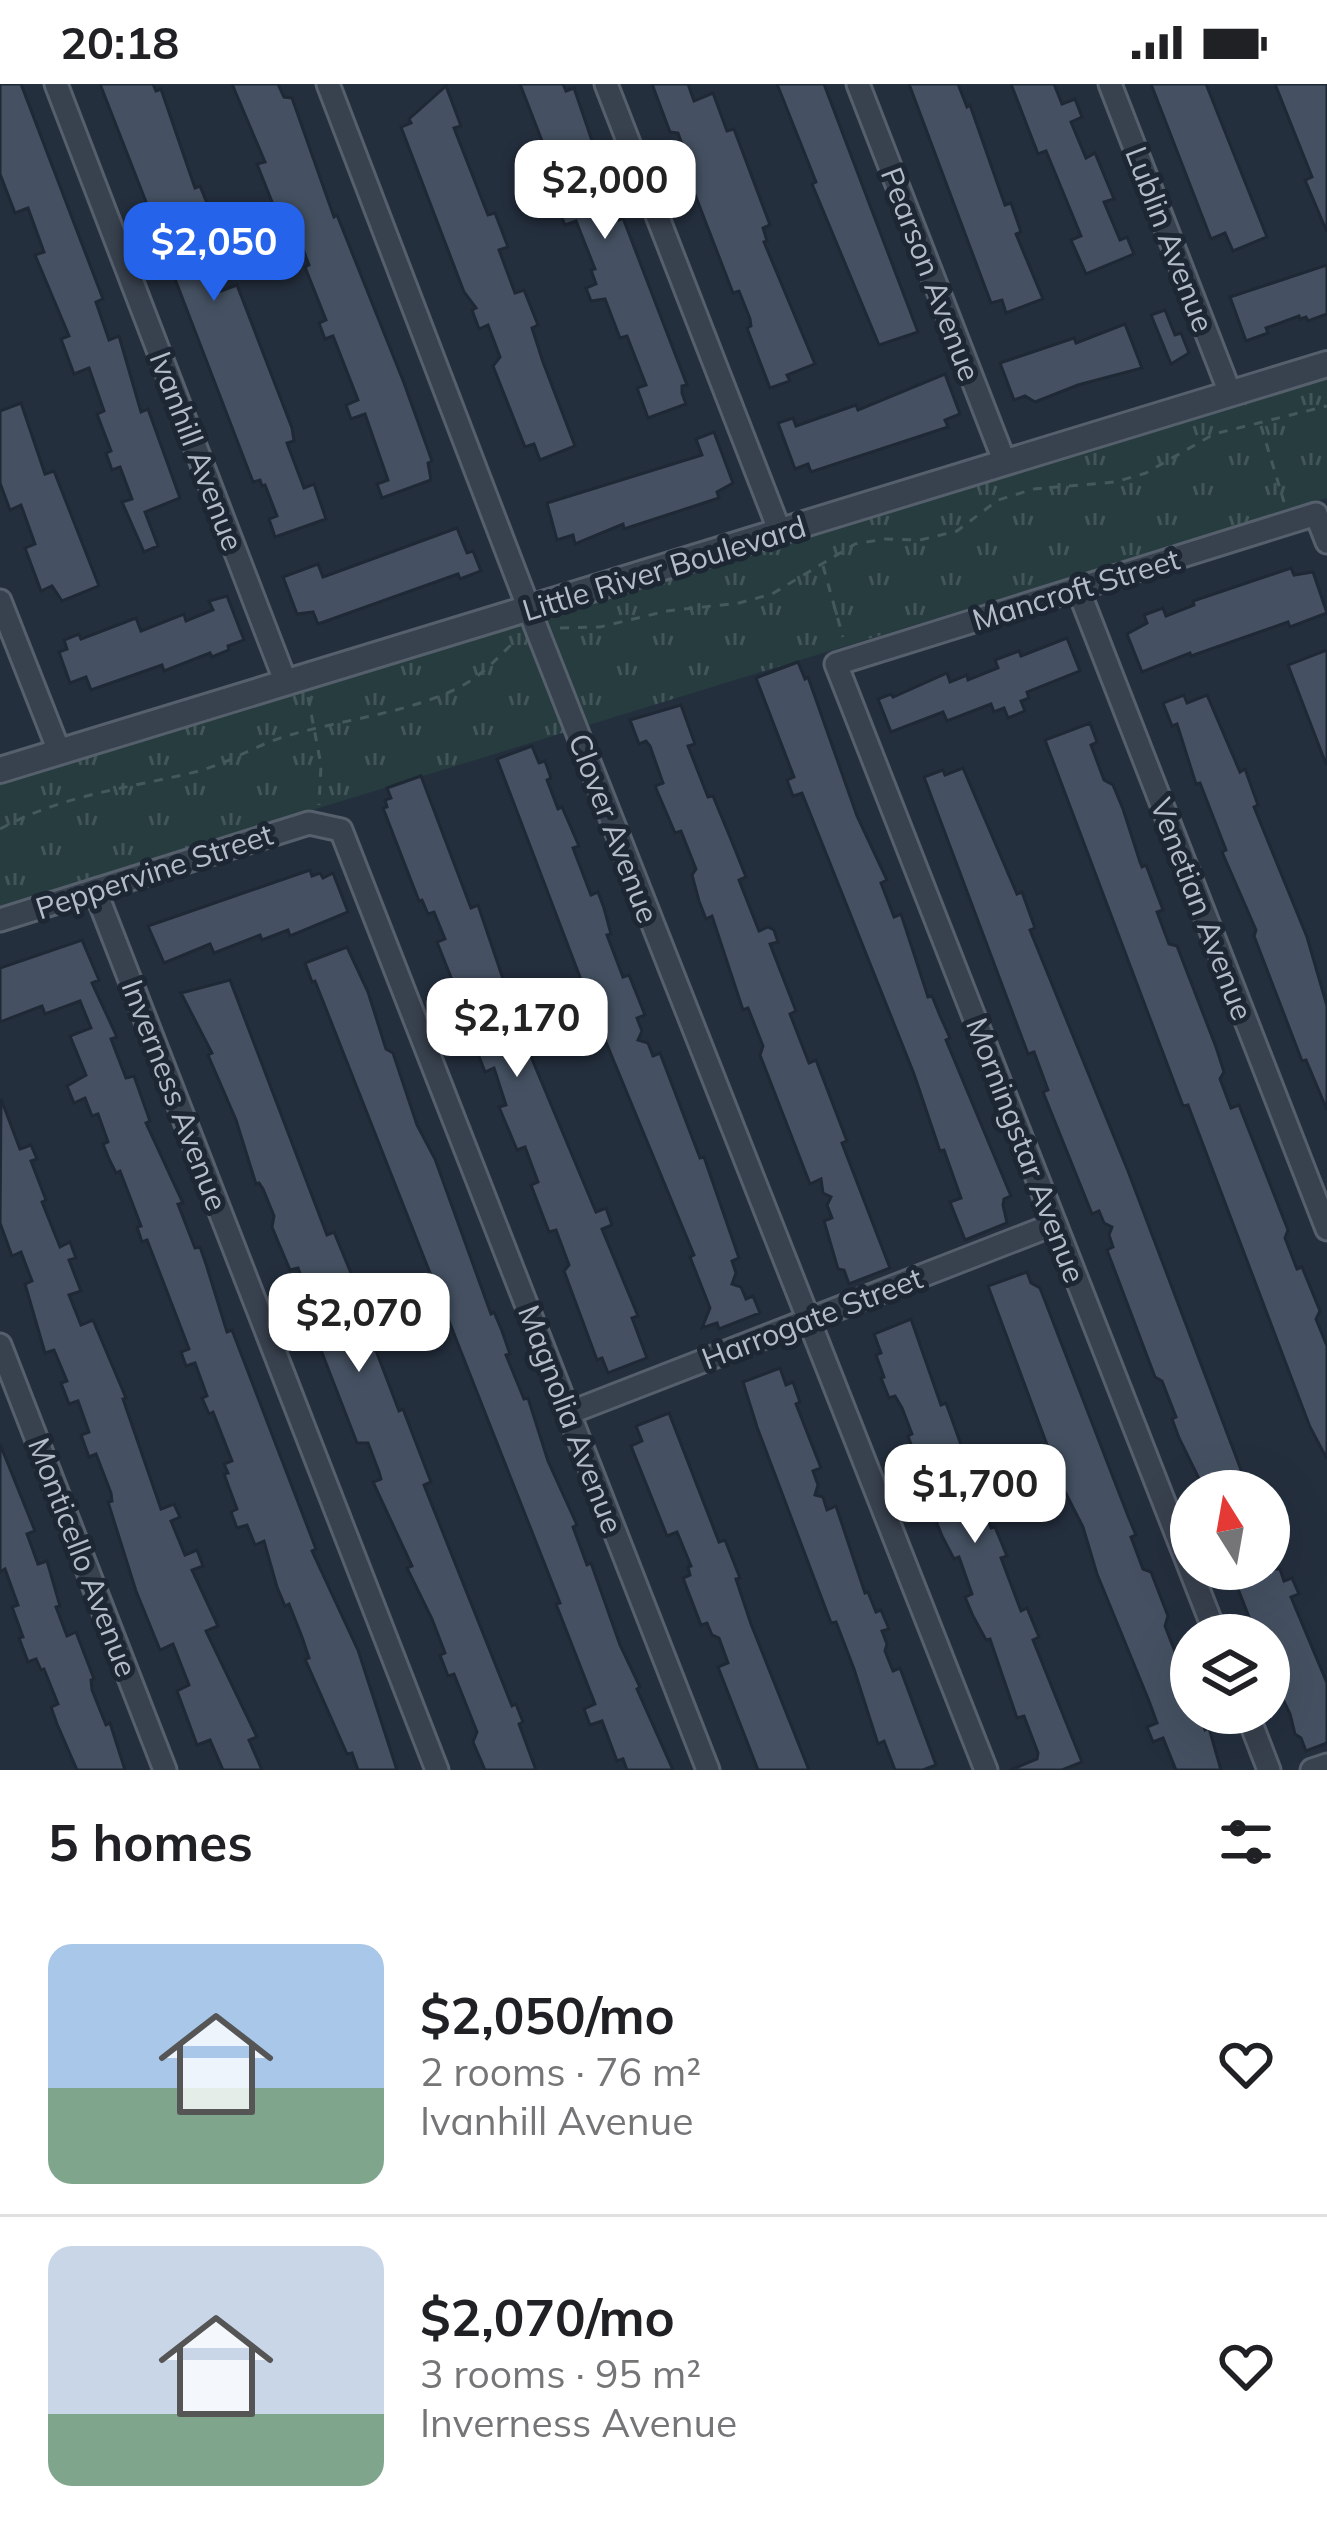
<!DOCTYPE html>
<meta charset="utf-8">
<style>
:root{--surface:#fff;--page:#f6f6f6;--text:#202124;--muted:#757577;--line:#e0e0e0;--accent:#2563eb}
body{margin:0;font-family:Mulish,sans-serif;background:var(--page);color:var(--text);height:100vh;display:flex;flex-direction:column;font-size:45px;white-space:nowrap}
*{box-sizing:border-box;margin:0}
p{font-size:39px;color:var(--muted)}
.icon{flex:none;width:66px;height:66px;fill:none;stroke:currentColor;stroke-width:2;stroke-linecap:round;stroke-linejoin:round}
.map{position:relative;height:1686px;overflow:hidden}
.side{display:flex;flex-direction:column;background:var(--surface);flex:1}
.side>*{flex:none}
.needle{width:78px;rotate:349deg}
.fabs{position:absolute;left:1170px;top:1386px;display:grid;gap:24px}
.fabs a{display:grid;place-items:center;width:120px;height:120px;border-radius:50%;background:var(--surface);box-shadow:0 12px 48px #0002;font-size:60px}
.price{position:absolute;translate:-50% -102px;padding:0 27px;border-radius:24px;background:#fff;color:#222;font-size:39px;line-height:78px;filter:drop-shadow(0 3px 6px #0008)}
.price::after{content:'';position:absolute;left:50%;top:72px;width:36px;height:27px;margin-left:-18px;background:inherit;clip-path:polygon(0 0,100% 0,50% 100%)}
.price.selected{background:var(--accent);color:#fff}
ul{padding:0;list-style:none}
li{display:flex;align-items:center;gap:36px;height:300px;padding:0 48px}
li+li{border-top:3px solid var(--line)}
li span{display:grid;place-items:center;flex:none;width:336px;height:240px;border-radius:24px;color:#555}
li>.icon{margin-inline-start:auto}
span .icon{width:144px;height:144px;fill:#fffc;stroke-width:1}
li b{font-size:51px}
h2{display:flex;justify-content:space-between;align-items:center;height:144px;padding:0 48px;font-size:51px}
.status{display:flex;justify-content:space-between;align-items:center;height:84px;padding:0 60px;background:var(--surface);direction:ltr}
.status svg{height:33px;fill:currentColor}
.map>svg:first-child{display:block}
</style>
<div class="status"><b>20:18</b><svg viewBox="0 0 49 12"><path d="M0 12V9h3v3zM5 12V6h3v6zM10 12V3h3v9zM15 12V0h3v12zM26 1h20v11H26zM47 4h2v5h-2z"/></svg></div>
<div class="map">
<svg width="1327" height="1686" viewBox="0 0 1327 1686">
<defs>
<pattern id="park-tufts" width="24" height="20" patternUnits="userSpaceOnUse" patternTransform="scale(3)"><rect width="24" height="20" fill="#263c3f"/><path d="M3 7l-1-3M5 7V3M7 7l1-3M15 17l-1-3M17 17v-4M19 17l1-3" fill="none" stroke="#435659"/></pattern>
</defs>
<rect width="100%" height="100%" fill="#242f3e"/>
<path fill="url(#park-tufts)" d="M 1327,280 L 1327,414 L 0,822 L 0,686 Z"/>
<g fill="#455162" stroke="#1f2835" stroke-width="3">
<path d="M 0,0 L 21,0 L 103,215 L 96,218 L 109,256 L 119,252 L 141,328 L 148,325 L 180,414 L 145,428 L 158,462 L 144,468 L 122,418 L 132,415 L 120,383 L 112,386 L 106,369 L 111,367 L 97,330 L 104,327 L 89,284 L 74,290 L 61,255 L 69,252 L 35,171 L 44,168 L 28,124 L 15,129 L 0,90 Z"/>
<path d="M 100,0 L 153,0 L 156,7 L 161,5 L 195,104 L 200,102 L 223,158 L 202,167 L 218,208 L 237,201 L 292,344 L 294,357 L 287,359 L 304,404 L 314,400 L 326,435 L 275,453 L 269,435 L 277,432 L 265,401 L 262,402 L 260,396 L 253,398 L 170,182 L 164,160 L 172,157 L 160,125 L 148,123 Z"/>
<path d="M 232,0 L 278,0 L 284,13 L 292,14 L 334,133 L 337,131 L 404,299 L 432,377 L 428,379 L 431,396 L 382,414 L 377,400 L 388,396 L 365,330 L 351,335 L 346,321 L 358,316 L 333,252 L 325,255 L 319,239 L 326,236 L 305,183 L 309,181 L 291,134 L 280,138 L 257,80 L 265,78 Z"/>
<path d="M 520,0 L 563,0 L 566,7 L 574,4 L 619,136 L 623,134 L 687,301 L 682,302 L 682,309 L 686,320 L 648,334 L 637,304 L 646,301 L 627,252 L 620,254 L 605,215 L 591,217 L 586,204 L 596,200 L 591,186 L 595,185 L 576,137 L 565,141 L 548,101 L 543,87 L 552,83 Z"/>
<path d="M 652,0 L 688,0 L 694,17 L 713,9 L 727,47 L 734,45 L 770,141 L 763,144 L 767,157 L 764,158 L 815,280 L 787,291 L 790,297 L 770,304 L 747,244 L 751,242 L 750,235 L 739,207 L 733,209 L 684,82 L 689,80 L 678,49 L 670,48 Z"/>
<path d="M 777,0 L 824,0 L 918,248 L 879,261 L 812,100 L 816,98 Z"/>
<path d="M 909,0 L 958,0 L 967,23 L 970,21 L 1005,121 L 1011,119 L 1021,148 L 1016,150 L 1043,215 L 1006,229 L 1002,216 L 991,219 Z"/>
<path d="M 1011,0 L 1054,0 L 1062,20 L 1075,15 L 1082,33 L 1071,38 L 1086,74 L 1095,69 L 1114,115 L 1104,118 L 1120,156 L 1127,153 L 1134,170 L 1086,190 L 1071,156 L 1081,152 L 1046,67 L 1038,70 Z"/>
<path d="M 1151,0 L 1206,0 L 1267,153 L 1233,167 L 1225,149 L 1211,155 Z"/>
<path d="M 1275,0 L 1327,0 L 1327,148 L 1305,96 L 1312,93 Z"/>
<path d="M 446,2 L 461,42 L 454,44 L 488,131 L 495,129 L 508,163 L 499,166 L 515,209 L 524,206 L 538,241 L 532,244 L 543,278 L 575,362 L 540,376 L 534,360 L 525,363 L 493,282 L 500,273 L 488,241 L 479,245 L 472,226 L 476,224 L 464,208 L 401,43 L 411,39 L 409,35 Z"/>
<path d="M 1327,181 L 1327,230 L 1308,237 L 1306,233 L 1300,235 L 1299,232 L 1266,244 L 1268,249 L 1246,257 L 1230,213 Z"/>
<path d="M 1165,226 L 1175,251 L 1181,249 L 1189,269 L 1171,280 L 1151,231 Z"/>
<path d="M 1125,240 L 1142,284 L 1078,301 L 1035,318 L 1025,312 L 1014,316 L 1000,279 L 1074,254 L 1076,259 Z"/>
<path d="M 945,290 L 960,330 L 945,336 L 948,343 L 811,388 L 808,380 L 795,385 L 778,339 L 793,334 L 796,342 L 856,321 L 858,326 Z"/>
<path d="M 21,319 L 45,390 L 54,387 L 99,502 L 62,517 L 52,502 L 41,507 L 25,464 L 35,460 L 21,421 L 10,426 L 0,399 L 0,327 Z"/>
<path d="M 714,348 L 733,399 L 717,408 L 719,414 L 624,445 L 623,440 L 575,460 L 573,451 L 557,456 L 547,419 L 702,371 L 696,355 Z"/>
<path d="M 457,444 L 467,469 L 473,467 L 481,487 L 460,495 L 458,490 L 318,540 L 313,528 L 297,530 L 283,493 L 318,480 L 323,493 Z"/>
<path d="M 1291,484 L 1294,491 L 1313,488 L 1327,529 L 1290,543 L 1288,538 L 1191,572 L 1190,569 L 1142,588 L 1127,550 L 1147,539 L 1144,531 L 1163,524 L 1166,532 L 1194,521 L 1193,517 Z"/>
<path d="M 227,512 L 244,556 L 228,562 L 229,566 L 212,573 L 210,569 L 164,587 L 162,581 L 91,606 L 86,593 L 70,599 L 59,568 L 67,565 L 64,556 L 79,550 L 81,555 L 136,534 L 141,547 L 184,530 L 186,537 L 213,526 L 209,517 Z"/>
<path d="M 1067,554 L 1080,587 L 1027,608 L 1029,614 L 1021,617 L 1025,627 L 1008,634 L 1004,624 L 994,628 L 991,620 L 947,637 L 943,628 L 891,648 L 878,615 L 891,610 L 893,613 L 947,589 L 950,598 L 967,591 L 968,596 L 998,584 L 995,576 L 1019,567 L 1021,572 Z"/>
<path d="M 1327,566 L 1327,680 L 1326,680 L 1288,581 Z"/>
<path d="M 798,578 L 805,595 L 808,593 L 857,732 L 887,796 L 881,799 L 889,820 L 894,833 L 901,830 L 928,913 L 932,912 L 941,934 L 950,954 L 946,956 L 1011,1112 L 1004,1115 L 1003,1121 L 1007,1139 L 965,1156 L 950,1118 L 961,1114 L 944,1066 L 940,1067 L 914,990 L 802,709 L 793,712 L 787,696 L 794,693 L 756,594 Z"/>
<path d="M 1184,611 L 1187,619 L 1207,611 L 1240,688 L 1245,685 L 1258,721 L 1254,723 L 1307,853 L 1327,922 L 1327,1026 L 1306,976 L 1302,977 L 1254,852 L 1256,846 L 1222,768 L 1226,766 L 1200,699 L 1196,700 L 1177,640 L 1172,642 L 1163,619 Z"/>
<path d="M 681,621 L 695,660 L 688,662 L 708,713 L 713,712 L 732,758 L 746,793 L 739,796 L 759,847 L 768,843 L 774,846 L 778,858 L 770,860 L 796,927 L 790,930 L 809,979 L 816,976 L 847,1057 L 842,1059 L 890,1184 L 849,1200 L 844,1186 L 838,1185 L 824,1137 L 832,1134 L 827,1121 L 831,1113 L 823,1109 L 821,1095 L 810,1100 L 760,971 L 763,962 L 748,924 L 743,926 L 712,832 L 706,835 L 699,817 L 692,791 L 696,785 L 681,747 L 675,749 L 655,702 L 663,699 L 650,662 L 646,657 L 639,660 L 630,636 Z"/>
<path d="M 1090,639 L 1097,658 L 1091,661 L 1104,696 L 1113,701 L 1123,725 L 1140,778 L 1142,783 L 1146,781 L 1163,826 L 1157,828 L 1169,860 L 1177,862 L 1216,963 L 1224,988 L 1220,995 L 1231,1024 L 1239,1021 L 1288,1146 L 1285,1154 L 1297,1185 L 1302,1183 L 1320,1227 L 1316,1235 L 1327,1262 L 1327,1375 L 1310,1343 L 1188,1021 L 1183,1022 L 1045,656 Z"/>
<path d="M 532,662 L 539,679 L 545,677 L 551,694 L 547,696 L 558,725 L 562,723 L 579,762 L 573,764 L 591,811 L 598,808 L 604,824 L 611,850 L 607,851 L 623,893 L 629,891 L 645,931 L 637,934 L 642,947 L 638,956 L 648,959 L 653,972 L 660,969 L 700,1074 L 704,1073 L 739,1174 L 732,1177 L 736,1189 L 732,1200 L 741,1203 L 746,1215 L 753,1212 L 760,1229 L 719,1245 L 717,1239 L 702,1244 L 710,1224 L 690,1173 L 694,1171 L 591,922 L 497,675 Z"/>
<path d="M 963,684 L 1017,810 L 1022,808 L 1035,844 L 1030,846 L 1128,1087 L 1249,1407 L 1205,1407 L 1179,1354 L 1172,1335 L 1176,1333 L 1162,1297 L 1155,1293 L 1107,1166 L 1113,1163 L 1109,1151 L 1112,1143 L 1104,1139 L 1099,1127 L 1092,1130 L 1043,1008 L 1048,1006 L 1034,968 L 1028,970 L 924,693 L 943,686 L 945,691 Z"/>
<path d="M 421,692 L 471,824 L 478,821 L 522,951 L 596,1128 L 606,1124 L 612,1141 L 602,1145 L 638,1232 L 632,1234 L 647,1274 L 608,1289 L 602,1274 L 597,1276 L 564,1187 L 569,1181 L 556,1146 L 549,1148 L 531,1101 L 538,1098 L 525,1063 L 517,1066 L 499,1023 L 506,1021 L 494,984 L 485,988 L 475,962 L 468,942 L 473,940 L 461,906 L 454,901 L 437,858 L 445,855 L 434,828 L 428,830 L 422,816 L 419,817 L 383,724 L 387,723 L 385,716 L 391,714 L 387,704 Z"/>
<path d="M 310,786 L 312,792 L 320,789 L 323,794 L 333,789 L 348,828 L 290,852 L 288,846 L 262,856 L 260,851 L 214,869 L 210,860 L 164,879 L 148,842 Z"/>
<path d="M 82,856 L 99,896 L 92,899 L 117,953 L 111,955 L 126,994 L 134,992 L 150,1037 L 146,1039 L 183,1119 L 178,1120 L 195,1164 L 200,1163 L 206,1180 L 227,1248 L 232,1246 L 316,1465 L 312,1467 L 358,1566 L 397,1686 L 358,1686 L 352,1669 L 347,1670 L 305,1575 L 309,1574 L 302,1553 L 289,1520 L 285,1522 L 277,1503 L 264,1457 L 255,1461 L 247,1441 L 237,1444 L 231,1428 L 237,1425 L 224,1390 L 228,1389 L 224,1380 L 232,1377 L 213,1328 L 209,1330 L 202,1314 L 207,1312 L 195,1279 L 186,1282 L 181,1268 L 189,1265 L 166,1205 L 147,1156 L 142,1158 L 137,1143 L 141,1142 L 120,1087 L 116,1089 L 109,1075 L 103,1060 L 108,1058 L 98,1030 L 92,1032 L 85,1014 L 74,1019 L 67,1002 L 86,991 L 70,952 L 91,944 L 80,917 L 45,930 L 42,922 L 0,938 L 0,884 Z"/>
<path d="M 347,863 L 368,908 L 386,965 L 393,969 L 417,1041 L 435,1075 L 491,1230 L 494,1228 L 502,1247 L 510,1270 L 506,1271 L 524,1315 L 528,1314 L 548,1377 L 577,1441 L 573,1443 L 587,1481 L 591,1479 L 620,1561 L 640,1603 L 637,1605 L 673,1686 L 627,1686 L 623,1675 L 617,1677 L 602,1637 L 590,1641 L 584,1625 L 595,1620 L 556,1520 L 560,1519 L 315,897 L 312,898 L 305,879 Z"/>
<path d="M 230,896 L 327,1151 L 334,1148 L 358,1206 L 363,1220 L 359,1222 L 380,1277 L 399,1327 L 403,1325 L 431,1398 L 424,1401 L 512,1622 L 516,1620 L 523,1638 L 519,1640 L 536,1686 L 485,1686 L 473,1658 L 477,1648 L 454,1590 L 448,1592 L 440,1571 L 445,1569 L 432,1535 L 407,1484 L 412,1482 L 373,1398 L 381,1395 L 379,1388 L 368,1359 L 357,1359 L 305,1225 L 312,1222 L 298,1184 L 290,1186 L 279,1160 L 272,1143 L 274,1132 L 263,1105 L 259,1099 L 256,1100 L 236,1036 L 208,971 L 212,969 L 181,909 Z"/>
<path d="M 1,1015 L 20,1065 L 31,1061 L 37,1075 L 31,1077 L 46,1116 L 42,1118 L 60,1163 L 70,1158 L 76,1174 L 69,1176 L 81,1207 L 69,1211 L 81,1241 L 93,1236 L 126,1314 L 123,1315 L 161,1425 L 174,1420 L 180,1433 L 171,1437 L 185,1471 L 197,1466 L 203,1482 L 192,1486 L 218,1542 L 206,1547 L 257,1653 L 249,1656 L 262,1686 L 223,1686 L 210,1656 L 197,1661 L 177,1607 L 189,1601 L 173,1560 L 160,1566 L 136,1507 L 108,1418 L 112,1417 L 111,1409 L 96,1370 L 89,1373 L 81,1351 L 89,1348 L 78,1317 L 69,1320 L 61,1299 L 67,1297 L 54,1266 L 45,1269 L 25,1200 L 32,1197 L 21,1168 L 12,1172 L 0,1139 Z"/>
<path d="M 1027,1188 L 1031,1199 L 1040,1204 L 1128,1432 L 1136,1451 L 1131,1453 L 1143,1485 L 1151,1488 L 1168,1532 L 1165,1542 L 1176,1570 L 1183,1573 L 1191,1593 L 1191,1629 L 1199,1629 L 1205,1646 L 1209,1644 L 1221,1686 L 1176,1686 L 1163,1654 L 1153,1658 L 1147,1643 L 1157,1639 L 1149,1617 L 1097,1490 L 1083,1443 L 1063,1404 L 988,1202 Z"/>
<path d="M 911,1235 L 941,1321 L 946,1319 L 991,1444 L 995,1443 L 1007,1472 L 1001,1474 L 1021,1527 L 1027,1524 L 1039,1553 L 1033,1556 L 1082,1678 L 1062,1686 L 1010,1686 L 1037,1675 L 1038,1669 L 1024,1632 L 1017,1634 L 990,1555 L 986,1556 L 973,1532 L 965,1513 L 972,1510 L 959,1473 L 954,1475 L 942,1452 L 934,1432 L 939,1431 L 912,1376 L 916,1374 L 908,1352 L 912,1350 L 902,1324 L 895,1312 L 889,1314 L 881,1294 L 884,1293 L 876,1271 L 881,1269 L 874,1250 Z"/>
<path d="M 780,1284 L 786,1301 L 793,1298 L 800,1318 L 796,1320 L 821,1384 L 813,1387 L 818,1401 L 815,1411 L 823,1413 L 827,1426 L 836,1422 L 865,1509 L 868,1508 L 876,1528 L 881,1526 L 889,1545 L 882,1547 L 887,1560 L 885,1567 L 893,1587 L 900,1584 L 936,1681 L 923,1686 L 895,1686 L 884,1657 L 878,1660 L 854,1585 L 836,1538 L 831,1539 L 757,1343 L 743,1298 Z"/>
<path d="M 669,1329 L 719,1458 L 725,1456 L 740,1494 L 736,1495 L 751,1540 L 809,1686 L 758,1686 L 718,1583 L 728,1579 L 719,1554 L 712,1551 L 707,1539 L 701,1541 L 683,1494 L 690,1491 L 688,1483 L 691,1482 L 677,1448 L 667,1452 L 631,1362 L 642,1357 L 636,1342 Z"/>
<path d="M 0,1360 L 35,1447 L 27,1450 L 38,1480 L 47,1477 L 60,1522 L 56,1523 L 67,1552 L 76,1548 L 94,1595 L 91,1596 L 92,1606 L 106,1641 L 110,1639 L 125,1686 L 77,1686 L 57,1640 L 51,1623 L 58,1620 L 44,1585 L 41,1586 L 36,1575 L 28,1578 L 19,1554 L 23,1553 L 12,1523 L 18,1521 L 5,1485 L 0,1488 Z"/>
<path d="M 1250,1485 L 1280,1485 L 1284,1497 L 1292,1494 L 1299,1510 L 1291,1513 L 1327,1599 L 1327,1659 L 1306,1667 L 1301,1654 L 1295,1650 L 1290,1630 L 1269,1586 L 1269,1551 L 1256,1551 L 1233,1492 Z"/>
</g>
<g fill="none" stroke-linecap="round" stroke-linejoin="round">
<defs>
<g id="minor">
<path d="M 56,0 L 286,599"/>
<path d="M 328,0 L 539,551 L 986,1686"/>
<path d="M 606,0 L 780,448"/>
<path d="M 858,0 L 1005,379"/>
<path d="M 1110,0 L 1230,309"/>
<path d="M 1078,505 L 1327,1145"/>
<path d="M 0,517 L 59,667"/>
<path d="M 95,806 L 437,1686"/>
<path d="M 0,836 L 309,739 L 341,746 L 708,1686"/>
<path d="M 0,1261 L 165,1686"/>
<path d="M 569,1329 L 1055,1140"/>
<path d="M 1216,1551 L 836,580 L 1316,430 L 1327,458"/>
<path d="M 1247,1629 L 1269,1686"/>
<path d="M 1312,1686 L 1327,1681"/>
</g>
<path id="tertiary" d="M 0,686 L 1327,280"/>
</defs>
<use href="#minor" stroke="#565f6c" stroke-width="27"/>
<use href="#tertiary" stroke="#565f6c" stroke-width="30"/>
<g stroke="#44595c" stroke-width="3" stroke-dasharray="9 9" stroke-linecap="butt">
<path d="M 1261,342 L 1284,418"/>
<path d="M 823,482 L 843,553"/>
<path d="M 560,544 L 600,543 L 667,527 L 739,519 L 772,510 L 855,460 L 885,455 L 920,456 L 957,447 L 998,416 L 1034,405 L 1115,398 L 1146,389 L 1214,350 L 1327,322"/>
<path d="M 308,613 L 321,681 L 319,721"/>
<path d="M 0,745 C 65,710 125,705 195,688 C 228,680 257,660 290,651 C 345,635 409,629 460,603 C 483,591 498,573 516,556"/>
</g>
<use href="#minor" stroke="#38414e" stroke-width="21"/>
<use href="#tertiary" stroke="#38414e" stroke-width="24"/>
</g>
<g text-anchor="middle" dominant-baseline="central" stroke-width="10" stroke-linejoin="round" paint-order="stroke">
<g font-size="30" fill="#b4bcc9" stroke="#1d2633">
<text transform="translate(1170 155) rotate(69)">Lublin Avenue</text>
<text transform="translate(931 190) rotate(69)">Pearson Avenue</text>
<text transform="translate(197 367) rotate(69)">Ivanhill Avenue</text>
<text transform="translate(664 484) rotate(-17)">Little River Boulevard</text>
<text transform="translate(1076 505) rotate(-17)">Mancroft Street</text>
<text transform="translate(614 744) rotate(69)">Clover Avenue</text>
<text transform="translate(154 787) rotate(-18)">Peppervine Street</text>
<text transform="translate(1202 825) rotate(69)">Venetian Avenue</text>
<text transform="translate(175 1011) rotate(69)">Inverness Avenue</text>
<text transform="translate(1026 1066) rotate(69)">Morningstar Avenue</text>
<text transform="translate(812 1234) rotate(-21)">Harrogate Street</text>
<text transform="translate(571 1335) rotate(69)">Magnolia Avenue</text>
<text transform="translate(83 1473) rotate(69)">Monticello Avenue</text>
</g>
</g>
</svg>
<div class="fabs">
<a><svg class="needle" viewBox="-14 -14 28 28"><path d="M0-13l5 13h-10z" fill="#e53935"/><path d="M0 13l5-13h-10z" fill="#757577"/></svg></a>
<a><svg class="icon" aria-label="layers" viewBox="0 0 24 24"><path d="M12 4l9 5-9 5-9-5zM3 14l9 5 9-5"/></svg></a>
</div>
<b class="price" style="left:605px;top:158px">$2,000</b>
<b class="price selected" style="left:214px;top:220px">$2,050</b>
<b class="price" style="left:517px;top:996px">$2,170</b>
<b class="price" style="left:359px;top:1291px">$2,070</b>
<b class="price" style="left:975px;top:1462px">$1,700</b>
</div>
<section class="side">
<h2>5 homes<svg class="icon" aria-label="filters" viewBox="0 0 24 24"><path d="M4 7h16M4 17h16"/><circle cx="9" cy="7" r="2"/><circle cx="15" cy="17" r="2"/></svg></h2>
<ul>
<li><span style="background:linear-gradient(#a9c7e8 60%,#7fa58c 0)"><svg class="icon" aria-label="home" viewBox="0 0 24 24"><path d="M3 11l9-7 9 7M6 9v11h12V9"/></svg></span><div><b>$2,050/mo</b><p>2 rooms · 76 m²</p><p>Ivanhill Avenue</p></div><svg class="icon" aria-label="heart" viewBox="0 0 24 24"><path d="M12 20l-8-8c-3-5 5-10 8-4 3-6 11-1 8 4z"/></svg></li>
<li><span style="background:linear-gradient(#c9d6e8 70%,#7fa58c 0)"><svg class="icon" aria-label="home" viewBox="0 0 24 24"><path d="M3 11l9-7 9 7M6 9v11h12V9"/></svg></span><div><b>$2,070/mo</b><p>3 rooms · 95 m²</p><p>Inverness Avenue</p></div><svg class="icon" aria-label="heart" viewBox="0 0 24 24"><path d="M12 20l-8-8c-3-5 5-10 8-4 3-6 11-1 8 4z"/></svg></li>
</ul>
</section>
